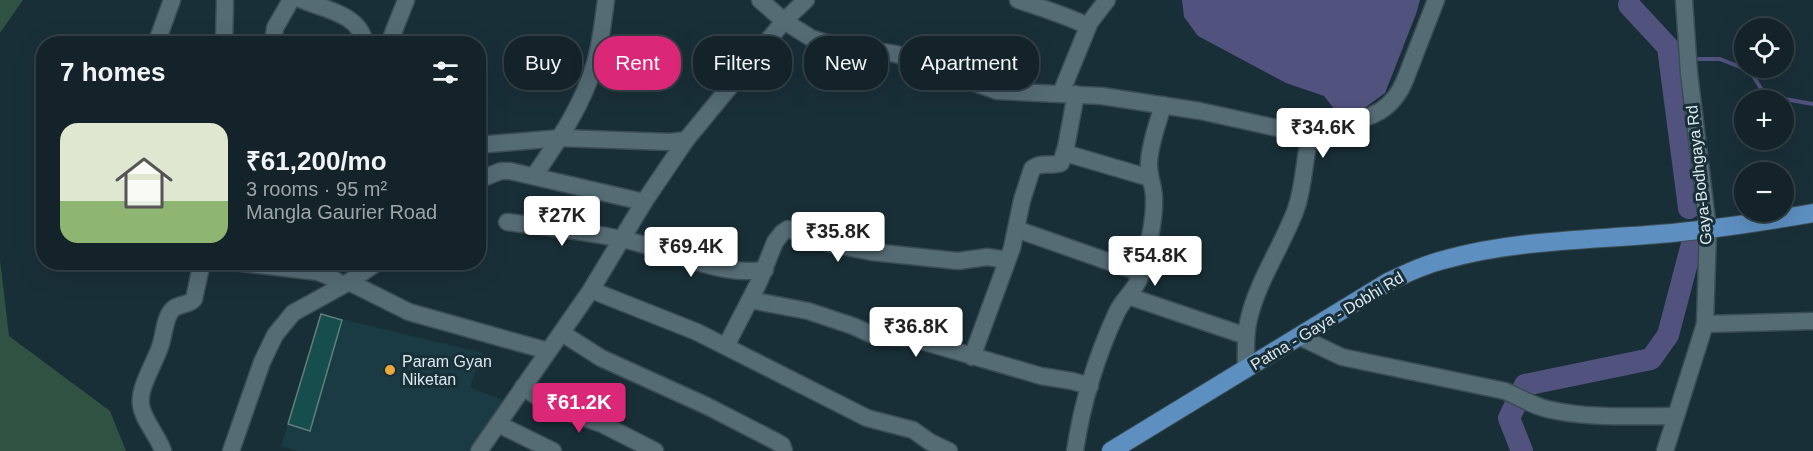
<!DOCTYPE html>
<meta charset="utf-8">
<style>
:root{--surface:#132329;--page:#202f35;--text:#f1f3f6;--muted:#9da4a8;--line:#324046;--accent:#db2777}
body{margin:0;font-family:Helvetica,sans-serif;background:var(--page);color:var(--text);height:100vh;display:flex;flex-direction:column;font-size:22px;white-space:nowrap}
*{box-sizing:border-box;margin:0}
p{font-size:20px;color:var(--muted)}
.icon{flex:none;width:33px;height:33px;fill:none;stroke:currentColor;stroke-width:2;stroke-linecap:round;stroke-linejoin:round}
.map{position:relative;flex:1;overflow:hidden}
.drawer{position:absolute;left:36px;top:36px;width:450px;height:234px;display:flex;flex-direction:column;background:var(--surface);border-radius:24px;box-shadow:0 6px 24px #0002,0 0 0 2px var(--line)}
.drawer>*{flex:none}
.hud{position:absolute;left:504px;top:36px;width:570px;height:54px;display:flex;gap:12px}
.fabs{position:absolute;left:1734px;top:18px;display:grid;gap:12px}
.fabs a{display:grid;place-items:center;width:60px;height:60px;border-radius:50%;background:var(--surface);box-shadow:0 6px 24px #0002,0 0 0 2px var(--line);font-size:30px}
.price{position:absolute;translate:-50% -51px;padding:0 14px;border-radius:6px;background:#fff;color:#222;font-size:20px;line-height:39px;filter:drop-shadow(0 2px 3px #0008)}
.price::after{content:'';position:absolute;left:50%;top:36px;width:18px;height:14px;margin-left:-9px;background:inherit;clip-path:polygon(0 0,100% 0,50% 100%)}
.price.active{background:var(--accent);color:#fff}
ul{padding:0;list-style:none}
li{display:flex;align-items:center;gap:18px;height:150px;padding:0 24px}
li+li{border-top:2px solid var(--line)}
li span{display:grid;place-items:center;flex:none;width:168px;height:120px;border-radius:18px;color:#555}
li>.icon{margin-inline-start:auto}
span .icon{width:72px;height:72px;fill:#fffc;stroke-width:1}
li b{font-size:26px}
h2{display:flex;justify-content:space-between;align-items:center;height:72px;padding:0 24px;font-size:26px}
.chip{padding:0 21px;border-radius:24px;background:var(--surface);box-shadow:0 6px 24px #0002,0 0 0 2px var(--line);font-size:21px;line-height:54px}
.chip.active{background:var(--accent);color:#fff}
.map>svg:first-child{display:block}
</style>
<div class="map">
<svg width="1813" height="451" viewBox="0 0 1813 451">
<rect width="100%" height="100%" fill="#192f37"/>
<path fill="#1a3a44" d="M 321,314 L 483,353 L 470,387 L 505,401 L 474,451 L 297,451 L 281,446 Z"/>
<g fill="#2f5242">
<path d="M 0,0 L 23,0 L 0,33 Z"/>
<path d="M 0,260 L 9,336 L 110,411 L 126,451 L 0,451 Z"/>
</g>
<path fill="#51527e" d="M 1182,0 L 1420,0 L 1416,14 L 1385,93 L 1363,109 L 1335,110 L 1324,96 L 1286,83 L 1198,36 L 1184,17 Z"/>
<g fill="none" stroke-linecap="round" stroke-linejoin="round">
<g stroke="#51527e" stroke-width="4">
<path d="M 1669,59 L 1683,59"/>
<path d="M 1694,59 L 1720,59 L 1750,71 L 1762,90 L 1779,98 L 1813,104"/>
</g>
<g stroke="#51527e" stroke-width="22">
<path d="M 1629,5 L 1668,47 L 1689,208"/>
<path d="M 1522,451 L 1509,418 L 1525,385 L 1651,359 L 1668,335 L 1692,244"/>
</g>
</g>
<path fill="#164e4d" stroke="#627d7c" stroke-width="1.5" d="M 321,314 L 342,320 L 310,431 L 288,424 Z"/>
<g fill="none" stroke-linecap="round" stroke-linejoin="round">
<defs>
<g id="minor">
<path d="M 302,0 C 323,9 361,14 365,44"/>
<path d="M 760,0 L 784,21 L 811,38 L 823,42 L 896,54 L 997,91 L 1102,96 L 1200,111 L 1277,128 L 1312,128"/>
<path d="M 1018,0 C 1042,8 1065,15 1088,26"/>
<path d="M 390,41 L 406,0"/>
<path d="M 156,44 L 172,0"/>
<path d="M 224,44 L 225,0"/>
<path d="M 273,44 L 275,28 L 291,0"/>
<path d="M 1061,93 L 1090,22 L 1107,0"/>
<path d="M 478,145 L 561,138 L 670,142 L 686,140"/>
<path d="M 1065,153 L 1150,178"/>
<path d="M 534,176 C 558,141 583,105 595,63 C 601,43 603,21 606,0"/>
<path d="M 478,180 L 501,171 L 510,171 L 644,202"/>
<path d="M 507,222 C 545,227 584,231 621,239 C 668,248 716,277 765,270"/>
<path d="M 1016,229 L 1141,273"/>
<path d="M 234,262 L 318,272 L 328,276 L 343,285"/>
<path d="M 378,262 L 349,282 L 409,312 L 548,351"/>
<path d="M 591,290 L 697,332 L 867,418 L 913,430 L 930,442 L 949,451"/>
<path d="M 1128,296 L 1246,336"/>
<path d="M 750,300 L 808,311 L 853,326 L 875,336 L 911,338 L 1041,376 L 1072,381 L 1090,386"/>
<path d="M 1705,324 L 1813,321"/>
<path d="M 562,333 L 601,358 L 707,406 L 775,441 L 782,445 L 784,451"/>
<path d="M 1300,337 L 1342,357 L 1505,391 C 1519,397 1531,405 1547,409 C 1589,419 1633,416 1676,416"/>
<path d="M 726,346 L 759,282 L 775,242 L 782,233 L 788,229 L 831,244 L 872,252 L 958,261 L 987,257 L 1007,260"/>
<path d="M 972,357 L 1012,248 L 1022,200 L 1032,169 C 1040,161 1050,167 1061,163 L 1066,147 L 1076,94"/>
<path d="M 1246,369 C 1246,354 1245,338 1248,323 C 1256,283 1282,247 1296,209 C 1305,183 1304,154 1312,128 L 1316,123 C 1324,122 1332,123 1340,122 C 1372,120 1393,109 1405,80 L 1436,0"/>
<path d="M 523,387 L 552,407 L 602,424 L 655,451"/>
<path d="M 498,424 L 553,451"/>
<path d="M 163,451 C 158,436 143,420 141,405 C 138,388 156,361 161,344 C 164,334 165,316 173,309 C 180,303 188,306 194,299 L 202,262"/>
<path d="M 231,451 L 262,362 L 275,335 L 293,313 L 349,282"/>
<path d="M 479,451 L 591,290 L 644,202 L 686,140 L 784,21 L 806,0"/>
<path d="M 1075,451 C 1082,404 1097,355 1117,312 C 1124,297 1136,291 1141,274 C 1147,250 1155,222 1154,198 C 1154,186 1148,175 1149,162 C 1150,143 1158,123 1163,105"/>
<path d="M 1665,451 L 1705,324 L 1708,229 L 1689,73 L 1684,0"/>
</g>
<path id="major" d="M 1111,451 L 1388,282 C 1407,273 1426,264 1447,259 C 1516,240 1589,240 1659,234 C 1711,230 1762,222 1813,213"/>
</defs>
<use href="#minor" stroke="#3b4d54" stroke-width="19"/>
<use href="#major" stroke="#3b4d54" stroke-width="20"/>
<use href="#minor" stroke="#556c75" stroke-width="16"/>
<use href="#major" stroke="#5d8fc1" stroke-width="18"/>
</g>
<circle fill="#eda83b" stroke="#192f37" stroke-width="2" cx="390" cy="370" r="6"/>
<g text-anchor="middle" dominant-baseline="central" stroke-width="6" stroke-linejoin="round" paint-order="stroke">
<g font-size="16" fill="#dbe8ed" stroke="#192f37">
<text transform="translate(1699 175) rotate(-96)">Gaya-Bodhgaya Rd</text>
<text transform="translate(1327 321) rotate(-31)">Patna - Gaya - Dobhi Rd</text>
</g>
<g font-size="16" fill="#dbe8ed" stroke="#192f37" text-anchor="start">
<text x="402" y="361">Param Gyan<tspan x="402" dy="18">Niketan</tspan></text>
</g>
</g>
</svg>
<div class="fabs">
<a><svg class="icon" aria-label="locate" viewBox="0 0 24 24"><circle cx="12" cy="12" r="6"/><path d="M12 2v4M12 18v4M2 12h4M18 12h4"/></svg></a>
<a>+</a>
<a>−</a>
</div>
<b class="price" style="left:1323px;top:159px">₹34.6K</b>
<b class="price" style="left:562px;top:247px">₹27K</b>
<b class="price" style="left:838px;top:263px">₹35.8K</b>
<b class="price" style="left:691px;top:278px">₹69.4K</b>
<b class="price" style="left:1155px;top:287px">₹54.8K</b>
<b class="price" style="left:916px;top:358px">₹36.8K</b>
<b class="price active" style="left:579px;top:434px">₹61.2K</b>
<div class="hud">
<a class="chip">Buy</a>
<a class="chip active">Rent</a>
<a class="chip">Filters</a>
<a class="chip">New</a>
<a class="chip">Apartment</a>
</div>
<section class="drawer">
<h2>7 homes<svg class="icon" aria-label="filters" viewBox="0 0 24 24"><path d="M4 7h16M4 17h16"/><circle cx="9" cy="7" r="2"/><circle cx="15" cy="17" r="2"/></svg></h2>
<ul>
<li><span style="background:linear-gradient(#dfe7d0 65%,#8fb573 0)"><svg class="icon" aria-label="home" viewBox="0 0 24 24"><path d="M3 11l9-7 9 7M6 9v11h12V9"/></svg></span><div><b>₹61,200/mo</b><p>3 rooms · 95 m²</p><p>Mangla Gaurier Road</p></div></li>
</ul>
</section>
</div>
